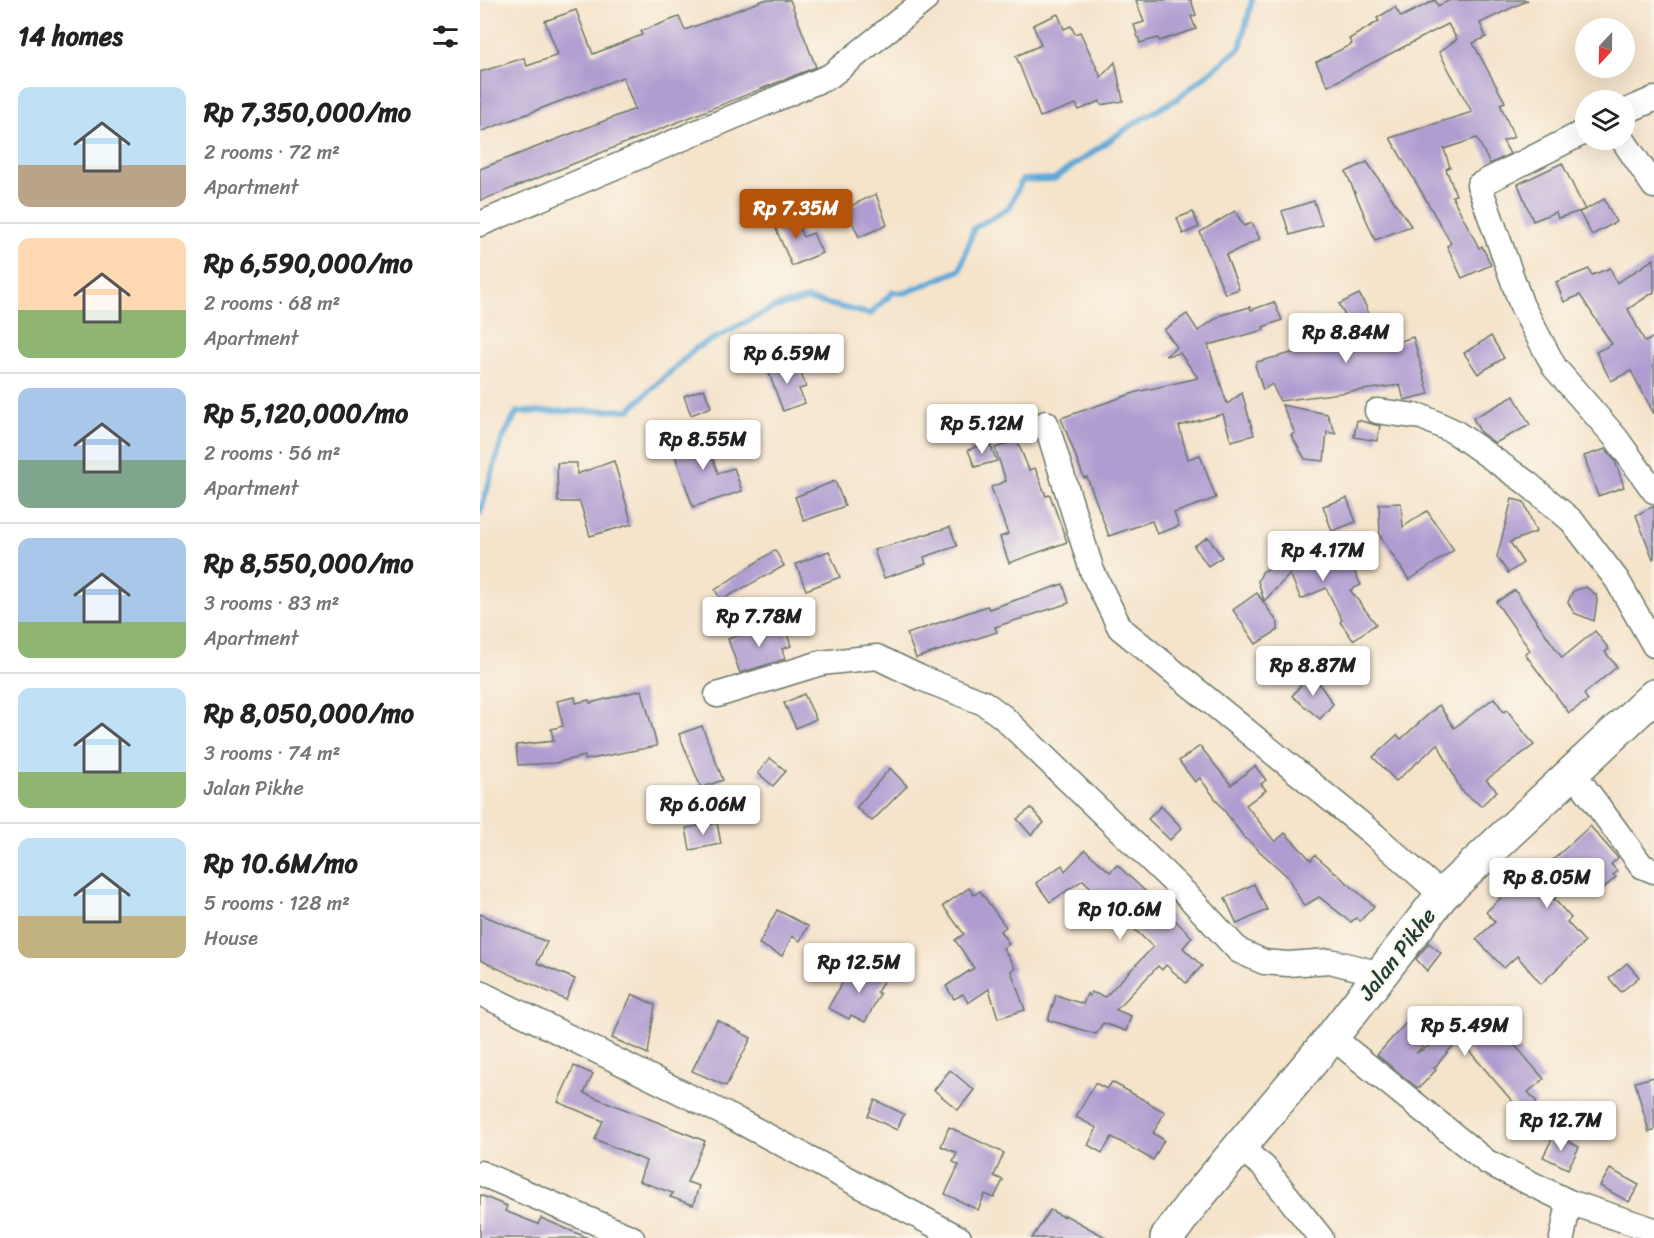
<!DOCTYPE html>
<meta charset="utf-8">
<style>
:root{--surface:#fff;--page:#f2f2f2;--text:#222;--muted:#767676;--line:#e0e0e0;--accent:#b45309}
body{margin:0;font-family:Sriracha,sans-serif;background:var(--page);color:var(--text);height:100vh;display:flex;flex-direction:column;font-size:22px;white-space:nowrap}
*{box-sizing:border-box;margin:0}
p{font-size:20px;color:var(--muted)}
.icon{flex:none;width:33px;height:33px;fill:none;stroke:currentColor;stroke-width:2;stroke-linecap:round;stroke-linejoin:round}
.map{position:relative;flex:1;overflow:hidden}
.details{display:flex;flex-direction:column;background:var(--surface);width:480px}
.details>*{flex:none}
.needle{width:39px;rotate:202deg}
.controls{position:absolute;left:1095px;top:18px;display:grid;gap:12px}
.controls a{display:grid;place-items:center;width:60px;height:60px;border-radius:50%;background:var(--surface);box-shadow:0 6px 24px #0002;font-size:30px}
.price{position:absolute;translate:-50% -51px;padding:0 14px;border-radius:6px;background:#fff;color:#222;font-size:20px;line-height:39px;filter:drop-shadow(0 2px 3px #0008)}
.price::after{content:'';position:absolute;left:50%;top:36px;width:18px;height:14px;margin-left:-9px;background:inherit;clip-path:polygon(0 0,100% 0,50% 100%)}
.price.current{background:var(--accent);color:#fff}
ul{padding:0;list-style:none}
li{display:flex;align-items:center;gap:18px;height:150px;padding:0 18px}
li+li{border-top:2px solid var(--line)}
li span{display:grid;place-items:center;flex:none;width:168px;height:120px;border-radius:12px;color:#555}
li>.icon{margin-inline-start:auto}
span .icon{width:72px;height:72px;fill:#fffc;stroke-width:1}
li b{font-size:26px}
h2{display:flex;justify-content:space-between;align-items:center;height:72px;padding:0 18px;font-size:26px}
main{display:flex;flex:1;min-height:0}
.map>svg:first-child{display:block}
</style>
<main>
<section class="details">
<h2>14 homes<svg class="icon" aria-label="filters" viewBox="0 0 24 24"><path d="M4 7h16M4 17h16"/><circle cx="9" cy="7" r="2"/><circle cx="15" cy="17" r="2"/></svg></h2>
<ul>
<li><span style="background:linear-gradient(#bfe0f5 65%,#b9a48a 0)"><svg class="icon" aria-label="home" viewBox="0 0 24 24"><path d="M3 11l9-7 9 7M6 9v11h12V9"/></svg></span><div><b>Rp 7,350,000/mo</b><p>2 rooms · 72 m²</p><p>Apartment</p></div></li>
<li><span style="background:linear-gradient(#ffd9b3 60%,#8fb573 0)"><svg class="icon" aria-label="home" viewBox="0 0 24 24"><path d="M3 11l9-7 9 7M6 9v11h12V9"/></svg></span><div><b>Rp 6,590,000/mo</b><p>2 rooms · 68 m²</p><p>Apartment</p></div></li>
<li><span style="background:linear-gradient(#a9c7e8 60%,#7fa58c 0)"><svg class="icon" aria-label="home" viewBox="0 0 24 24"><path d="M3 11l9-7 9 7M6 9v11h12V9"/></svg></span><div><b>Rp 5,120,000/mo</b><p>2 rooms · 56 m²</p><p>Apartment</p></div></li>
<li><span style="background:linear-gradient(#a9c7e8 70%,#8fb573 0)"><svg class="icon" aria-label="home" viewBox="0 0 24 24"><path d="M3 11l9-7 9 7M6 9v11h12V9"/></svg></span><div><b>Rp 8,550,000/mo</b><p>3 rooms · 83 m²</p><p>Apartment</p></div></li>
<li><span style="background:linear-gradient(#bfe0f5 70%,#8fb573 0)"><svg class="icon" aria-label="home" viewBox="0 0 24 24"><path d="M3 11l9-7 9 7M6 9v11h12V9"/></svg></span><div><b>Rp 8,050,000/mo</b><p>3 rooms · 74 m²</p><p>Jalan Pikhe</p></div></li>
<li><span style="background:linear-gradient(#bfe0f5 65%,#c2b280 0)"><svg class="icon" aria-label="home" viewBox="0 0 24 24"><path d="M3 11l9-7 9 7M6 9v11h12V9"/></svg></span><div><b>Rp 10.6M/mo</b><p>5 rooms · 128 m²</p><p>House</p></div></li>
</ul>
</section>
<div class="map">
<svg width="1174" height="1238" viewBox="0 0 1174 1238">
<rect width="100%" height="100%" fill="#fbf7ec"/>
<filter id="ink" filterUnits="userSpaceOnUse"><feTurbulence type="fractalNoise" baseFrequency=".0167" numOctaves="2"/><feDisplacementMap in="SourceGraphic" scale="12" xChannelSelector="R" yChannelSelector="G"/><feConvolveMatrix kernelMatrix="1 2 1 2 8 2 1 2 1" color-interpolation-filters="sRGB"/></filter>
<filter id="wash" filterUnits="userSpaceOnUse"><feTurbulence type="fractalNoise" baseFrequency=".008" numOctaves="4" result="noise"/><feDisplacementMap in="SourceGraphic" scale="24" xChannelSelector="R" yChannelSelector="G"/><feGaussianBlur stdDeviation="1.35" result="paint"/><feColorMatrix in="noise" values="0 0 0 0 0 0 0 0 0 0 0 0 0 0 0 0 0 1.4 0 .05"/><feComposite in="paint" operator="in"/></filter>
<g filter="url(#wash)">
<rect width="100%" height="100%" fill="#f5e3ca"/>
<g fill="none" stroke-linecap="round" stroke-linejoin="round">
<path stroke="#5fa8d7" stroke-width="6" d="M 0,513 L 22,440 L 37,412 L 149,410 L 216,348 L 295,307 L 327,299 L 390,314 L 413,292 L 425,293 L 480,270 L 494,228 L 529,208 L 542,180 L 574,179 L 653,124 L 697,99 L 760,48 L 772,0"/>
</g>
<g id="blocks">
<g fill="#af9cd0">
<path d="M 284,0 L 310,0 L 336,67 L 0,201 L 0,169 L 155,109 L 143,77 L 0,132 L 0,72 L 44,58 L 47,66 L 78,55 L 65,21 L 96,10 L 113,54 L 162,35 L 161,31 L 199,17 L 205,30 Z"/>
<path d="M 656,0 L 711,0 L 716,15 L 711,17 L 716,29 L 679,41 L 678,38 L 660,43 L 654,25 L 664,22 Z"/>
<path d="M 955,0 L 958,6 L 970,0 L 1048,0 L 1000,23 L 1006,37 L 993,43 L 1025,102 L 1020,104 L 1034,137 L 1023,141 L 1030,154 L 1010,164 L 997,138 L 964,149 L 970,167 L 966,169 L 976,195 L 972,196 L 999,248 L 1002,246 L 1011,265 L 982,278 L 967,246 L 971,243 L 910,138 L 992,112 L 959,52 L 977,39 L 968,24 L 848,86 L 836,62 L 872,44 L 869,39 L 899,21 L 897,18 L 915,7 L 921,17 Z"/>
<path d="M 578,14 L 584,29 L 591,26 L 595,34 L 600,32 L 621,77 L 635,62 L 643,101 L 621,105 L 620,101 L 599,110 L 596,104 L 560,117 L 536,56 L 561,45 L 553,25 Z"/>
<path d="M 887,162 L 931,226 L 895,240 L 866,172 Z"/>
<path d="M 1082,163 L 1105,210 L 1124,199 L 1136,222 L 1112,235 L 1099,212 L 1104,210 L 1078,218 L 1076,212 L 1053,221 L 1038,184 Z"/>
<path d="M 396,194 L 407,225 L 379,237 L 366,208 Z"/>
<path d="M 834,201 L 842,225 L 810,235 L 802,211 Z"/>
<path d="M 755,211 L 764,226 L 772,223 L 780,239 L 746,255 L 759,289 L 745,294 L 720,232 Z"/>
<path d="M 313,212 L 323,237 L 333,233 L 342,253 L 312,266 L 292,220 Z"/>
<path d="M 713,212 L 719,227 L 703,234 L 697,218 Z"/>
<path d="M 1174,259 L 1174,292 L 1148,309 L 1165,342 L 1174,337 L 1174,414 L 1151,371 L 1131,381 L 1116,352 L 1132,344 L 1100,295 L 1084,302 L 1076,282 L 1109,269 L 1112,275 L 1130,268 L 1137,283 Z"/>
<path d="M 879,294 L 886,306 L 893,338 L 899,337 L 900,348 L 933,337 L 949,394 L 924,400 L 920,385 L 800,401 L 792,384 L 783,390 L 775,365 L 777,362 L 865,339 L 865,335 L 875,334 L 859,304 Z"/>
<path d="M 794,302 L 802,320 L 783,327 L 784,330 L 728,345 L 747,404 L 762,393 L 774,435 L 751,441 L 743,414 L 699,426 L 708,459 L 720,455 L 736,498 L 694,513 L 699,526 L 677,534 L 672,521 L 629,536 L 607,477 L 604,478 L 581,418 L 657,392 L 718,378 L 700,353 L 685,356 L 697,347 L 684,330 L 707,314 L 718,331 L 741,315 L 770,307 L 771,310 Z"/>
<path d="M 1011,336 L 1024,358 L 998,374 L 984,353 Z"/>
<path d="M 309,360 L 313,371 L 319,368 L 326,387 L 319,389 L 325,403 L 303,411 L 287,368 Z"/>
<path d="M 224,389 L 231,407 L 211,415 L 204,396 Z"/>
<path d="M 1034,396 L 1050,425 L 1015,443 L 1000,432 L 993,418 Z"/>
<path d="M 802,405 L 847,414 L 856,434 L 847,432 L 844,461 L 825,459 L 811,435 L 815,433 Z"/>
<path d="M 877,420 L 900,426 L 897,441 L 874,437 Z"/>
<path d="M 222,430 L 238,473 L 254,468 L 262,491 L 213,507 L 192,447 L 195,446 L 193,441 Z"/>
<path d="M 537,440 L 549,470 L 555,468 L 566,496 L 570,495 L 587,542 L 529,563 L 520,537 L 528,534 L 511,487 L 526,481 L 515,448 Z"/>
<path d="M 509,442 L 517,461 L 495,467 L 488,450 Z"/>
<path d="M 1126,449 L 1135,461 L 1144,487 L 1118,496 L 1104,456 Z"/>
<path d="M 134,461 L 152,524 L 110,536 L 100,502 L 78,502 L 77,463 L 97,463 L 97,474 Z"/>
<path d="M 355,481 L 365,506 L 324,521 L 315,497 Z"/>
<path d="M 867,498 L 876,522 L 852,531 L 843,506 Z"/>
<path d="M 1032,499 L 1044,502 L 1056,532 L 1030,542 L 1043,563 L 1028,573 L 1017,557 Z"/>
<path d="M 921,503 L 923,527 L 947,511 L 974,550 L 929,580 L 900,536 L 899,504 Z"/>
<path d="M 1174,506 L 1174,558 L 1173,559 L 1156,515 Z"/>
<path d="M 470,527 L 477,546 L 444,557 L 446,564 L 404,578 L 394,550 Z"/>
<path d="M 728,537 L 742,557 L 728,566 L 714,546 Z"/>
<path d="M 857,538 L 881,585 L 870,590 L 896,624 L 873,640 L 860,622 L 862,620 L 846,588 L 821,599 L 810,574 L 784,601 L 778,581 L 783,571 L 806,563 L 803,557 L 822,546 L 826,553 Z"/>
<path d="M 295,550 L 304,566 L 241,600 L 235,590 Z"/>
<path d="M 349,551 L 360,577 L 326,590 L 316,564 Z"/>
<path d="M 583,584 L 589,603 L 515,627 L 517,632 L 436,658 L 427,634 L 507,606 L 509,609 Z"/>
<path d="M 1106,587 L 1116,595 L 1117,601 L 1114,621 L 1094,613 L 1088,602 L 1093,591 Z"/>
<path d="M 1035,590 L 1082,658 L 1115,631 L 1129,649 L 1125,652 L 1137,667 L 1104,694 L 1108,700 L 1089,713 L 1045,654 L 1050,650 L 1016,602 Z"/>
<path d="M 777,593 L 798,623 L 798,630 L 776,644 L 753,610 Z"/>
<path d="M 293,624 L 295,631 L 305,628 L 311,646 L 302,649 L 305,659 L 260,673 L 248,639 Z"/>
<path d="M 831,672 L 853,704 L 840,719 L 812,696 Z"/>
<path d="M 162,690 L 177,746 L 105,760 L 105,756 L 75,763 L 38,765 L 36,745 L 74,741 L 71,729 L 83,726 L 77,701 L 95,697 L 96,703 L 109,700 L 110,703 Z"/>
<path d="M 324,694 L 336,719 L 316,728 L 304,703 Z"/>
<path d="M 1014,698 L 1024,712 L 1027,710 L 1054,745 L 1006,780 L 1017,791 L 1001,806 L 981,790 L 958,744 L 916,781 L 893,757 L 917,735 L 921,739 L 959,705 L 974,728 Z"/>
<path d="M 222,726 L 243,780 L 221,788 L 199,734 Z"/>
<path d="M 720,746 L 751,785 L 775,766 L 786,780 L 781,784 L 786,790 L 766,805 L 795,842 L 805,833 L 831,860 L 835,855 L 894,906 L 880,921 L 876,918 L 871,922 L 839,897 L 824,906 L 807,876 L 764,837 L 720,778 L 715,782 L 699,761 Z"/>
<path d="M 290,758 L 306,771 L 293,786 L 278,773 Z"/>
<path d="M 410,768 L 427,786 L 392,821 L 376,808 Z"/>
<path d="M 681,806 L 702,828 L 690,840 L 668,819 Z"/>
<path d="M 551,808 L 564,823 L 551,835 L 537,819 Z"/>
<path d="M 237,823 L 241,844 L 210,850 L 206,828 Z"/>
<path d="M 1110,826 L 1138,858 L 1131,864 L 1137,871 L 1133,875 L 1136,877 L 1116,895 L 1099,877 L 1074,899 L 1091,918 L 1087,922 L 1105,942 L 1061,984 L 1037,956 L 1024,968 L 996,939 L 1015,922 L 1006,912 L 1027,892 L 1030,895 L 1051,876 L 1053,878 Z"/>
<path d="M 605,850 L 630,872 L 637,865 L 678,903 L 712,937 L 703,948 L 722,966 L 706,983 L 686,965 L 682,970 L 678,966 L 636,1010 L 651,1016 L 646,1031 L 623,1023 L 616,1034 L 568,1020 L 576,995 L 603,1004 L 607,994 L 610,996 L 611,992 L 625,997 L 673,947 L 603,880 L 570,902 L 556,883 L 582,865 L 585,871 Z"/>
<path d="M 774,884 L 787,910 L 757,924 L 745,898 Z"/>
<path d="M 489,888 L 494,895 L 500,891 L 526,927 L 520,931 L 529,944 L 523,948 L 535,968 L 531,971 L 545,1010 L 518,1018 L 509,989 L 488,1003 L 483,994 L 474,999 L 466,986 L 494,968 L 475,940 L 484,934 L 463,906 Z"/>
<path d="M 297,910 L 328,926 L 320,941 L 312,936 L 302,956 L 279,944 Z"/>
<path d="M 0,914 L 67,942 L 57,963 L 95,979 L 86,1000 L 0,960 Z"/>
<path d="M 949,943 L 961,953 L 947,971 L 936,959 Z"/>
<path d="M 386,963 L 407,975 L 397,992 L 400,994 L 385,1022 L 371,1015 L 369,1019 L 348,1008 L 366,976 L 375,981 Z"/>
<path d="M 1147,963 L 1159,977 L 1141,992 L 1129,978 Z"/>
<path d="M 152,994 L 175,1005 L 168,1054 L 132,1038 Z"/>
<path d="M 933,1015 L 954,1035 L 936,1053 L 1009,1015 L 1064,1079 L 1048,1092 L 1057,1102 L 1044,1115 L 979,1039 L 954,1068 L 956,1070 L 940,1087 L 936,1087 L 897,1055 Z"/>
<path d="M 237,1020 L 271,1038 L 246,1086 L 212,1071 Z"/>
<path d="M 94,1066 L 113,1074 L 104,1093 L 225,1141 L 207,1182 L 219,1186 L 213,1205 L 190,1197 L 193,1193 L 159,1181 L 166,1161 L 115,1139 L 123,1121 L 78,1102 Z"/>
<path d="M 470,1070 L 494,1090 L 478,1110 L 454,1090 Z"/>
<path d="M 1174,1077 L 1174,1131 L 1169,1132 L 1155,1082 Z"/>
<path d="M 632,1082 L 685,1112 L 673,1133 L 684,1140 L 673,1160 L 632,1137 L 622,1153 L 608,1145 L 617,1128 L 596,1117 L 615,1083 L 627,1089 Z"/>
<path d="M 395,1100 L 424,1114 L 417,1130 L 388,1116 Z"/>
<path d="M 469,1127 L 524,1153 L 514,1176 L 523,1180 L 514,1198 L 505,1194 L 498,1210 L 465,1194 L 479,1165 L 473,1162 L 477,1153 L 461,1146 Z"/>
<path d="M 1074,1135 L 1099,1147 L 1088,1169 L 1063,1157 Z"/>
<path d="M 1130,1169 L 1159,1185 L 1149,1202 L 1120,1186 Z"/>
<path d="M 0,1195 L 27,1206 L 25,1211 L 58,1224 L 61,1218 L 108,1238 L 0,1238 Z"/>
<path d="M 570,1210 L 584,1217 L 585,1215 L 627,1238 L 552,1238 Z"/>
</g>
</g>
</g>
<g filter="url(#ink)">
<use href="#blocks" fill-opacity="0" stroke="#6a7768" stroke-width="1.5"/>
<g fill="none" stroke-linecap="round" stroke-linejoin="round">
<defs>
<g id="minor">
<path d="M 1144,112 L 1174,99"/>
<path d="M 1106,131 L 999,185 L 1042,306 L 1075,368 L 1136,438 L 1174,491"/>
<path d="M 1143,140 L 1174,186"/>
<path d="M 0,224 L 350,76 L 445,0"/>
<path d="M 897,411 L 942,417 L 975,432 L 1047,483 L 1092,521 L 1137,580 L 1174,645"/>
<path d="M 566,423 L 612,571 L 640,628 L 892,833 L 962,895"/>
<path d="M 237,695 L 341,663 L 397,657 L 441,678 L 504,703 L 523,717 L 706,894 L 759,951 L 784,962 L 808,964 L 850,961 L 901,974"/>
<path d="M 1093,772 L 1162,866 L 1174,871"/>
<path d="M 0,993 L 259,1121 L 479,1238"/>
<path d="M 852,1037 L 1007,1162 L 1089,1202 L 1174,1230"/>
<path d="M 759,1147 L 784,1167 L 841,1238"/>
<path d="M 0,1173 L 152,1238"/>
<path d="M 1082,1238 L 1089,1202"/>
</g>
<path id="highway" d="M 687,1238 L 711,1205 L 852,1037 L 962,895 L 1174,696"/>
</defs>
<use href="#minor" stroke="#6a7768" stroke-width="27"/>
<use href="#highway" stroke="#6a7768" stroke-width="36"/>
<use href="#minor" stroke="#fff" stroke-width="24"/>
<use href="#highway" stroke="#fff" stroke-width="33"/>
</g>
</g>
<g text-anchor="middle" dominant-baseline="central" stroke-width="4.5" stroke-linejoin="round" paint-order="stroke">
<g font-size="22" fill="#1f3d34" stroke="#fbf7ec">
<text transform="translate(917 954) rotate(-52)">Jalan Pikhe</text>
</g>
</g>
</svg>
<div class="controls">
<a><svg class="needle" viewBox="-14 -14 28 28"><path d="M0-13l5 13h-10z" fill="#e53935"/><path d="M0 13l5-13h-10z" fill="#767676"/></svg></a>
<a><svg class="icon" aria-label="layers" viewBox="0 0 24 24"><path d="M12 4l9 5-9 5-9-5zM3 14l9 5 9-5"/></svg></a>
</div>
<b class="price current" style="left:316px;top:240px">Rp 7.35M</b>
<b class="price" style="left:866px;top:364px">Rp 8.84M</b>
<b class="price" style="left:307px;top:385px">Rp 6.59M</b>
<b class="price" style="left:502px;top:455px">Rp 5.12M</b>
<b class="price" style="left:223px;top:471px">Rp 8.55M</b>
<b class="price" style="left:843px;top:582px">Rp 4.17M</b>
<b class="price" style="left:279px;top:648px">Rp 7.78M</b>
<b class="price" style="left:833px;top:697px">Rp 8.87M</b>
<b class="price" style="left:223px;top:836px">Rp 6.06M</b>
<b class="price" style="left:1067px;top:909px">Rp 8.05M</b>
<b class="price" style="left:640px;top:941px">Rp 10.6M</b>
<b class="price" style="left:379px;top:994px">Rp 12.5M</b>
<b class="price" style="left:985px;top:1057px">Rp 5.49M</b>
<b class="price" style="left:1081px;top:1152px">Rp 12.7M</b>
</div>
</main>
